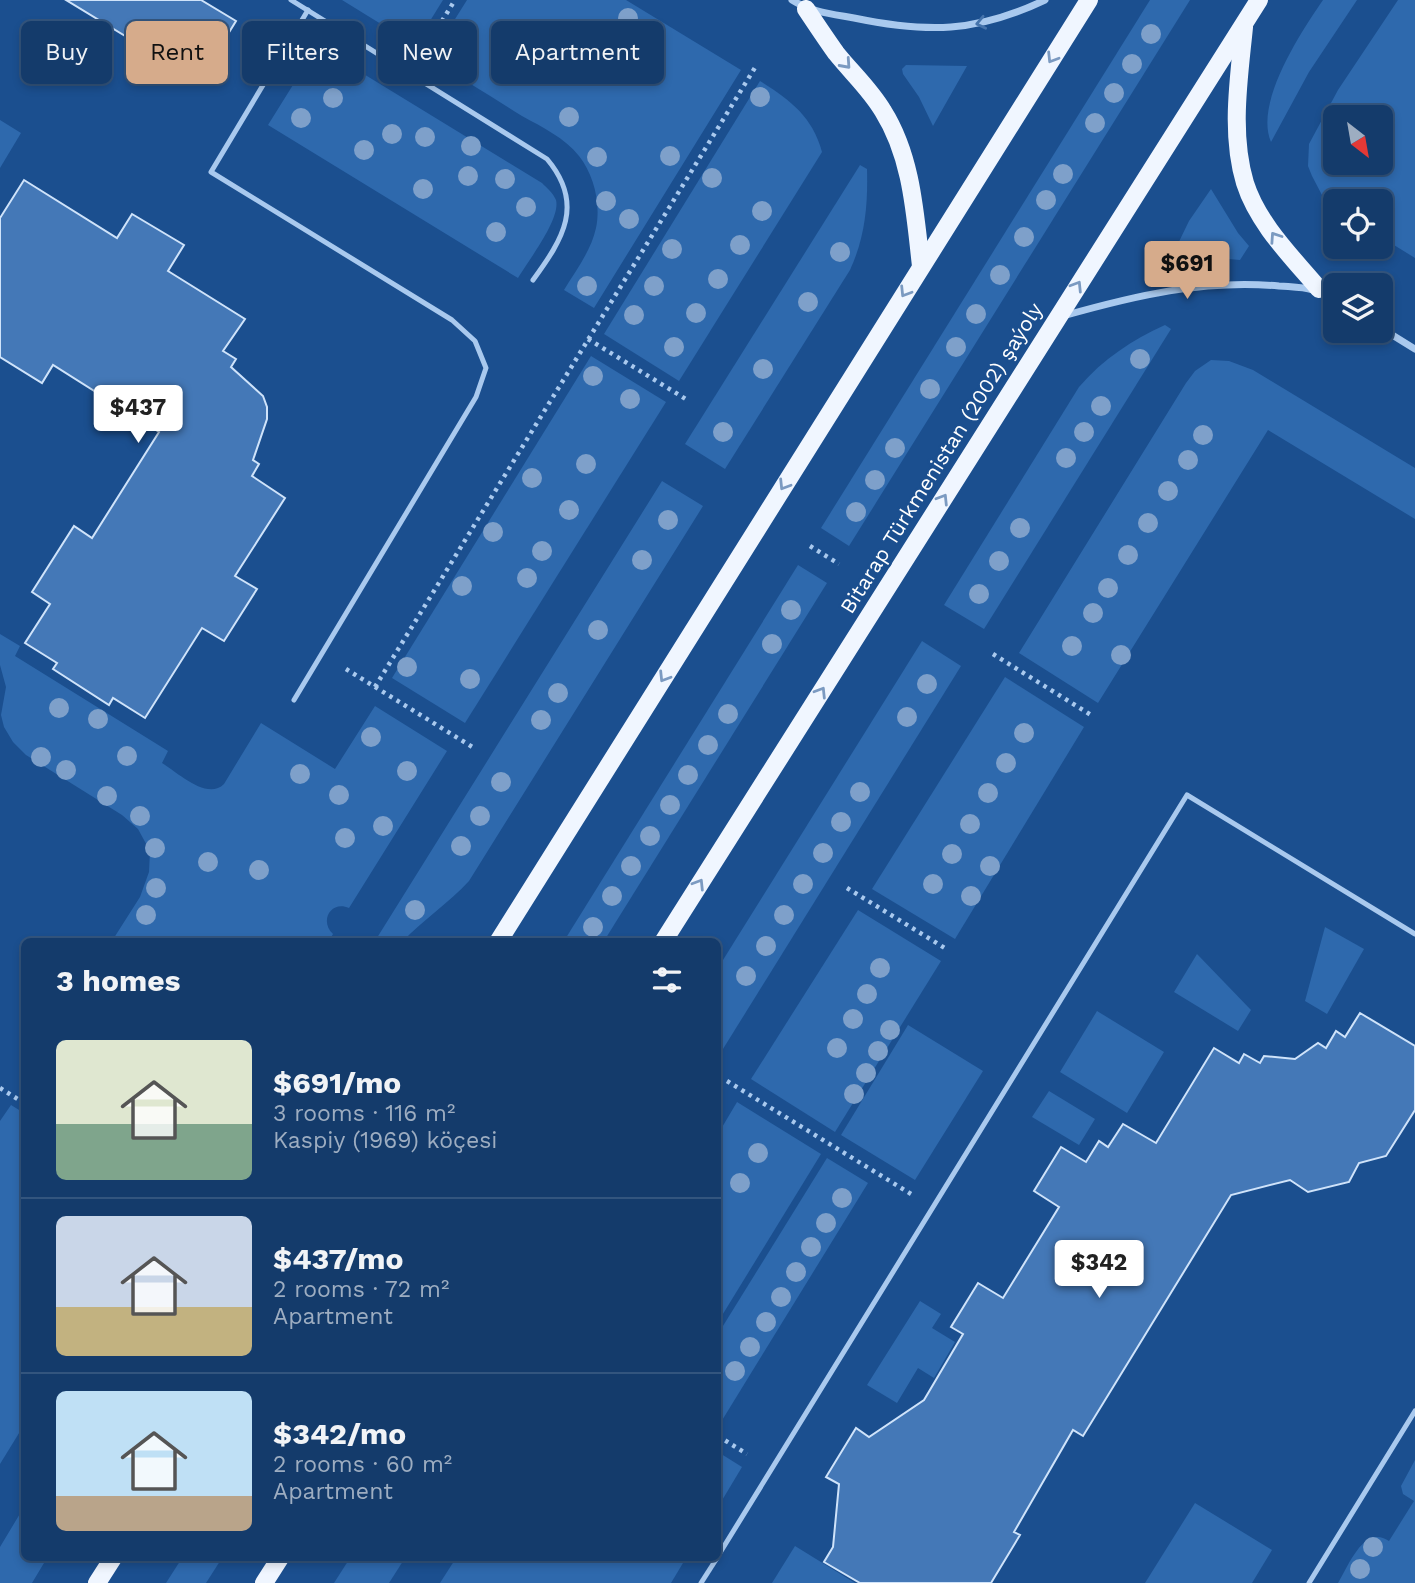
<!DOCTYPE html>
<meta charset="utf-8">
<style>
:root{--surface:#143b6b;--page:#1d4271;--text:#f1f3f6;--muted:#9dadc1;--line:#33557e;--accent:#d6ab8b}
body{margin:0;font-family:"Work Sans",sans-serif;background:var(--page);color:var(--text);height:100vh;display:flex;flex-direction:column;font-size:26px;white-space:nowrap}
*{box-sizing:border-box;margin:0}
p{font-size:23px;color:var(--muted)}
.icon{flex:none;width:38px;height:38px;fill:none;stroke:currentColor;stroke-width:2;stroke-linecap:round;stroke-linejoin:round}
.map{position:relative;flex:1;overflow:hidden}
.details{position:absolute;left:21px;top:938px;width:700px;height:623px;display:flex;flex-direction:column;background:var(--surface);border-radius:10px;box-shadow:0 4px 10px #0003,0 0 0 2px var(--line)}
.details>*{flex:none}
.banner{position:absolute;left:21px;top:21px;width:700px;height:63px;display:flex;gap:14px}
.needle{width:46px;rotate:149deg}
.tools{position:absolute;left:1323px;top:105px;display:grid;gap:14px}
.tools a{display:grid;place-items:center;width:70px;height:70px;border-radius:10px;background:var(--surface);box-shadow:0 4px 10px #0003,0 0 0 2px var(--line);font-size:35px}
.price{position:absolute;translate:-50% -60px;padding:0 16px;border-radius:7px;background:#fff;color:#222;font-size:23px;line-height:46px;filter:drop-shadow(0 2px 4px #0008)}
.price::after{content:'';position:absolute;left:50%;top:42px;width:21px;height:16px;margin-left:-10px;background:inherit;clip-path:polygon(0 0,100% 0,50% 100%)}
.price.current{background:var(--accent);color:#111}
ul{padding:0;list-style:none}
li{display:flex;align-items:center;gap:21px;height:175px;padding:0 35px}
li+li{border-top:2px solid var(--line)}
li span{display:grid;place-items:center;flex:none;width:196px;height:140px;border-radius:10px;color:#555}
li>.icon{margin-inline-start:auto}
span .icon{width:84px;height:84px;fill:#fffc;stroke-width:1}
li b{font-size:30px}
h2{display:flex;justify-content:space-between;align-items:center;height:84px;padding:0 35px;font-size:30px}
.chip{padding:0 24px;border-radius:10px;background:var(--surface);box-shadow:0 4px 10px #0003,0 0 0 2px var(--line);font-size:24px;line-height:63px}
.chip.current{background:var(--accent);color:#111}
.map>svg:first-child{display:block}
</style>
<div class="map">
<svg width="1415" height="1583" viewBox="0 0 1415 1583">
<rect width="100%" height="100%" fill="#1b4f8f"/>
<g fill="#2e69ad" fill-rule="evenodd">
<path d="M 342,0 L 443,0 L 415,45 Z"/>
<path d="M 467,0 L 626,0 L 741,70 L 594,308 L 564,290 C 576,270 591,251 596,228 C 601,204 594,175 579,156 C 565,138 542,127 522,116 C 492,97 461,78 430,59 Z"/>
<path d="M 1150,0 L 1190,0 L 849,546 L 821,528 Z"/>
<path d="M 1323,0 L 1357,0 L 1309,72 L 1271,142 C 1254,103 1301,32 1323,0 Z"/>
<path d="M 1398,0 L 1415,0 L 1415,258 L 1381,237 L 1381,201 L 1335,201 L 1335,209 L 1323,197 L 1312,176 L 1308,166 L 1309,144 L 1338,90 ZM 1381,117 L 1381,163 L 1335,163 L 1335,117 Z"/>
<path d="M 320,54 L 331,54 L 542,183 C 547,188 553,193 556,200 C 561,219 528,261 518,278 L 268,125 L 306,64 Z"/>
<path d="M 906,65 L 967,66 L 933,126 L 919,97 L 903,74 L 902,69 Z"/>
<path d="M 760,81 C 790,100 812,116 822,152 L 679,381 L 604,334 Z"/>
<path d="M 0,120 L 21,133 L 0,168 Z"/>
<path d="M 860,165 L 867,169 C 868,206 865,237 850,270 L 725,469 L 685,444 Z"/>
<path d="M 1211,189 L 1238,233 L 1249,246 L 1240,260 L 1173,254 L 1189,221 Z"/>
<path d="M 1165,325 L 1171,329 L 984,629 L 944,605 L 1079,387 C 1103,359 1132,340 1165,325 Z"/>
<path d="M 591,356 L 666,402 L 465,723 L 392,678 Z"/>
<path d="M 1211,360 L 1229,361 L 1253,370 L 1415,468 L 1415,519 L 1268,430 L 1098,703 L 1019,653 L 1186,383 L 1195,371 Z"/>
<path d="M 662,481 L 703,506 L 469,881 C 449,903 424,919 403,941 L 375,941 Z"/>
<path d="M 798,565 L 827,583 L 604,941 L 564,941 Z"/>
<path d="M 0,634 L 20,646 L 15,656 L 168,751 L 162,763 C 177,772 207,801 224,784 L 261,723 L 335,769 L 375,706 L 447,751 L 349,908 C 331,900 319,921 333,934 L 329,941 L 112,941 L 140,897 L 149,872 L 150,851 L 138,829 L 122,815 L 26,755 L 13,742 L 4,727 L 1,715 L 6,687 L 0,665 Z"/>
<path d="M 922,641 L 961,666 L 718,1057 L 718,968 Z"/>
<path d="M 1005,677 L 1084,727 L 955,939 L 872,889 Z"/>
<path d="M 858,910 L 941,961 L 835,1132 L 751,1079 Z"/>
<path d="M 1325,927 L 1364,949 L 1327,1014 L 1305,1001 Z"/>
<path d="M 1197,954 L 1251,1010 L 1238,1031 L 1174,992 Z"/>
<path d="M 1097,1011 L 1164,1052 L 1127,1113 L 1060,1072 Z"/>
<path d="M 908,1025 L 983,1071 L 915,1180 L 841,1135 Z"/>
<path d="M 1049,1091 L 1095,1119 L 1079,1145 L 1032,1117 Z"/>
<path d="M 737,1102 L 821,1154 L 718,1322 L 718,1134 Z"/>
<path d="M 11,1105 L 24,1113 L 24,1425 L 0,1464 L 0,1121 Z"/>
<path d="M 827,1158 L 868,1183 L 721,1422 L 718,1420 L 718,1334 Z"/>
<path d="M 920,1301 L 941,1314 L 932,1328 L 955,1342 L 934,1378 L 918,1368 L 897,1403 L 867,1385 Z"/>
<path d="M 718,1452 L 742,1467 L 718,1507 Z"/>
<path d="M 1415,1460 L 1415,1583 L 1338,1583 C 1349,1565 1364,1524 1389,1541 L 1414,1501 L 1403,1494 L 1401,1486 Z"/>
<path d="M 1195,1503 L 1272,1550 L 1252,1583 L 1145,1583 Z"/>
<path d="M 24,1507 L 24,1558 L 47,1558 L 32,1583 L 0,1583 L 0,1547 Z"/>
<path d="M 795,1546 L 855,1583 L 772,1583 Z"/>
<path d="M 182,1558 L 222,1558 L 206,1583 L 166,1583 Z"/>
<path d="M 350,1558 L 405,1558 L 389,1583 L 334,1583 Z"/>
<path d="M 456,1558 L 686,1558 L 671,1583 L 440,1583 Z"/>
</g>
<g fill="#4478b7" stroke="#cfe3fa" stroke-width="2">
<path d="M 66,0 L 201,0 L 236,21 L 199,81 Z"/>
<path d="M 24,180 L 117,238 L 132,214 L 184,245 L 168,271 L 245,319 L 223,351 L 236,359 L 231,367 L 263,396 L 267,407 L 267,419 L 253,460 L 259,464 L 252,476 L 285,498 L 235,576 L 257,589 L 224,641 L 202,628 L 145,718 L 113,698 L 109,705 L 53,669 L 57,663 L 25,643 L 50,604 L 32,592 L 74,526 L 92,538 L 159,432 L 53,365 L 42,383 L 0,357 L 0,218 Z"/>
<path d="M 1360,1013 L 1415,1046 L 1415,1110 L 1386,1156 L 1359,1163 L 1349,1182 L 1308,1192 L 1290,1180 L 1231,1195 L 1083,1436 L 1073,1430 L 1014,1532 L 1020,1535 L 991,1583 L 860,1583 L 824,1562 L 833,1547 L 839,1484 L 826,1477 L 856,1428 L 869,1437 L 924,1400 L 963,1334 L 951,1327 L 978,1283 L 1003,1298 L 1059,1207 L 1034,1191 L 1061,1147 L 1086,1162 L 1099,1141 L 1108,1147 L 1123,1124 L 1156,1143 L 1214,1048 L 1239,1063 L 1244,1054 L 1260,1063 L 1264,1056 L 1295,1059 L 1318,1043 L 1326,1048 L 1336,1031 L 1345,1037 Z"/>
</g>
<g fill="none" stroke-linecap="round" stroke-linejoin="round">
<g stroke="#a9c9ee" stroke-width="4.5" stroke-dasharray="3.5 5" stroke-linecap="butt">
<path d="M 424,50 L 455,0"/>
<path d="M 588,339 L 689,401"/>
<path d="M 810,546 L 839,564"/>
<path d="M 993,654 L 1091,715"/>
<path d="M 346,669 L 474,748"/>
<path d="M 375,687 L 756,66"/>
<path d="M 847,888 L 948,950"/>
<path d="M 86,938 L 91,942"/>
<path d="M 727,1081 L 911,1194"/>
<path d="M 0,1088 L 24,1103"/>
<path d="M 718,1436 L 747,1454"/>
</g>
<g stroke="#a9c9ee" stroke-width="5">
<path d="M 291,0 L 547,159 C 585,204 563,239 533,280"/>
<path d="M 294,700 L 476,397 L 486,368 L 475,341 L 452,320 L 211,172 L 308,10"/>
<path d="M 718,1556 L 1187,795 L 1415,934"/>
<path d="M 701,1583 L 717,1558"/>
<path d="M 1309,1583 L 1415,1411"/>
</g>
<g stroke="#a9c9ee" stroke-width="7">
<path d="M 792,0 C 811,12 832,14 854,18 C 927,33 976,33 1045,0"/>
<path d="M 1063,316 C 1134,296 1204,279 1279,286 C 1300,287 1317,288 1335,299"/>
<path d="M 1381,328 L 1415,349"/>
</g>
<g stroke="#f0f6ff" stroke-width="18">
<path d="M 806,9 C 816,24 826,39 836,53 C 852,73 870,89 883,111 C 912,157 915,214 921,266"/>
<path d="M 1244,27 C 1239,78 1230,133 1245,183 C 1258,224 1292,257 1319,289"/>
<path d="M 498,942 L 1089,0"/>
<path d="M 663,942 L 1259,0"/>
<path d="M 97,1583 L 113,1558"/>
<path d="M 264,1583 L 280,1558"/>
</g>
</g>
<g fill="#7ea0ca">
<circle cx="628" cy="18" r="10"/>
<circle cx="1151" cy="34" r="10"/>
<circle cx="1132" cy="64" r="10"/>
<circle cx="554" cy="65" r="10"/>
<circle cx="1114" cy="93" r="10"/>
<circle cx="760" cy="97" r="10"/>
<circle cx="333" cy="98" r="10"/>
<circle cx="569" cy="117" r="10"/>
<circle cx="301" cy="118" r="10"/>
<circle cx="1095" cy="123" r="10"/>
<circle cx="392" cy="134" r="10"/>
<circle cx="425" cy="137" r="10"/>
<circle cx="471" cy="146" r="10"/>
<circle cx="364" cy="150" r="10"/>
<circle cx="670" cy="156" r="10"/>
<circle cx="597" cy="157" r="10"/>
<circle cx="1063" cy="174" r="10"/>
<circle cx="468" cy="176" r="10"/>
<circle cx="712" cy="178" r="10"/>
<circle cx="505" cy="179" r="10"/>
<circle cx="423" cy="189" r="10"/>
<circle cx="1046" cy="200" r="10"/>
<circle cx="606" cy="201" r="10"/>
<circle cx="526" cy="207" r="10"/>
<circle cx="762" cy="211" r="10"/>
<circle cx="629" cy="219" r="10"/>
<circle cx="496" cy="232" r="10"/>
<circle cx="1024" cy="237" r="10"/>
<circle cx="740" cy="245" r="10"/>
<circle cx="672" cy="249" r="10"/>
<circle cx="840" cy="252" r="10"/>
<circle cx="1000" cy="275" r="10"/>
<circle cx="718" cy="279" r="10"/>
<circle cx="587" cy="286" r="10"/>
<circle cx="654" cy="286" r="10"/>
<circle cx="808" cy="302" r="10"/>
<circle cx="696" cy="313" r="10"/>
<circle cx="976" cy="314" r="10"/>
<circle cx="634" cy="315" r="10"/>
<circle cx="674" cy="347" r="10"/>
<circle cx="956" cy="347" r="10"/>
<circle cx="1140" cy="359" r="10"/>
<circle cx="763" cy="369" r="10"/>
<circle cx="593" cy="376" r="10"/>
<circle cx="930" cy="389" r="10"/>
<circle cx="630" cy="399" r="10"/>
<circle cx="1101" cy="406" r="10"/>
<circle cx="723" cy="432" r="10"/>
<circle cx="1084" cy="432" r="10"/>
<circle cx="1203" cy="435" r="10"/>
<circle cx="895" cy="448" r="10"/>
<circle cx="1066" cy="458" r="10"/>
<circle cx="1188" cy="460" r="10"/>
<circle cx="586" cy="464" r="10"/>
<circle cx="532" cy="478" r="10"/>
<circle cx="875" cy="480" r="10"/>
<circle cx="1168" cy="491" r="10"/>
<circle cx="569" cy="510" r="10"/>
<circle cx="856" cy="512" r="10"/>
<circle cx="668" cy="520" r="10"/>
<circle cx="1148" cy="523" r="10"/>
<circle cx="1020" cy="528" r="10"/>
<circle cx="493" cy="532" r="10"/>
<circle cx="542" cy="551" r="10"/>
<circle cx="1128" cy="555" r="10"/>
<circle cx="642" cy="560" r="10"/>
<circle cx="999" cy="561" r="10"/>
<circle cx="527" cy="578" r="10"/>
<circle cx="462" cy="586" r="10"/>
<circle cx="1108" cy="588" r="10"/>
<circle cx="979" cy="594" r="10"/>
<circle cx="791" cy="610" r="10"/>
<circle cx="1093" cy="613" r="10"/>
<circle cx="598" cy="630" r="10"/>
<circle cx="772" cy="644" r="10"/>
<circle cx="1072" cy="646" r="10"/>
<circle cx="1121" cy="655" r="10"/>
<circle cx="407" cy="667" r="10"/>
<circle cx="470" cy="679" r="10"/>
<circle cx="927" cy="684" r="10"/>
<circle cx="558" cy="693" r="10"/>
<circle cx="59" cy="708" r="10"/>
<circle cx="728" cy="714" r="10"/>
<circle cx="907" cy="717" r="10"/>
<circle cx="98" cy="719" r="10"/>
<circle cx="541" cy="720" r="10"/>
<circle cx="1024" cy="733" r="10"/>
<circle cx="371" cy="737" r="10"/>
<circle cx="708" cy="745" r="10"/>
<circle cx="127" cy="756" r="10"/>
<circle cx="41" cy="757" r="10"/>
<circle cx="1006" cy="763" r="10"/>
<circle cx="66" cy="770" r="10"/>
<circle cx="407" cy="771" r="10"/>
<circle cx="300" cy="774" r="10"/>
<circle cx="688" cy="775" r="10"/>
<circle cx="501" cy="782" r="10"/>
<circle cx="860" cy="792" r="10"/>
<circle cx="988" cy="793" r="10"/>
<circle cx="339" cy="795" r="10"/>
<circle cx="107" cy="796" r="10"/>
<circle cx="670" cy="805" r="10"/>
<circle cx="140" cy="816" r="10"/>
<circle cx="480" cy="816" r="10"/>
<circle cx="841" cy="822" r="10"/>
<circle cx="970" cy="824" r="10"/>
<circle cx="383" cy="826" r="10"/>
<circle cx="650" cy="836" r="10"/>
<circle cx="345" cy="838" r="10"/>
<circle cx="461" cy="846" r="10"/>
<circle cx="155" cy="848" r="10"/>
<circle cx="823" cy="853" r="10"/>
<circle cx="952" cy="854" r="10"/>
<circle cx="208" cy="862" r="10"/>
<circle cx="631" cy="866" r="10"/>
<circle cx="990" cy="866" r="10"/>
<circle cx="259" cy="870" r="10"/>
<circle cx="803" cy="884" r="10"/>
<circle cx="933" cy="884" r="10"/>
<circle cx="156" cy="888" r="10"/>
<circle cx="612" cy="896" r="10"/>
<circle cx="971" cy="896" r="10"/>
<circle cx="415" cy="910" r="10"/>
<circle cx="146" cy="915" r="10"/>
<circle cx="784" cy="915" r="10"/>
<circle cx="593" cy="927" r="10"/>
<circle cx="766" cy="946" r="10"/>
<circle cx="880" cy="968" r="10"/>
<circle cx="746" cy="976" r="10"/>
<circle cx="867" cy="994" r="10"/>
<circle cx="853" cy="1019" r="10"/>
<circle cx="890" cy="1030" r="10"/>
<circle cx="837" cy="1048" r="10"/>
<circle cx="878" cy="1051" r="10"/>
<circle cx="866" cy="1073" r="10"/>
<circle cx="854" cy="1094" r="10"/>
<circle cx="758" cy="1153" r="10"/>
<circle cx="740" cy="1183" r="10"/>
<circle cx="842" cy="1198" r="10"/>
<circle cx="826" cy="1223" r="10"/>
<circle cx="811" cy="1247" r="10"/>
<circle cx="796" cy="1272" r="10"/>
<circle cx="781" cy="1297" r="10"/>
<circle cx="766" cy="1322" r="10"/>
<circle cx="750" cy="1347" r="10"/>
<circle cx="735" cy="1371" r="10"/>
<circle cx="1373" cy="1547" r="10"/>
<circle cx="1360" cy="1569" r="10"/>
</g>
<defs><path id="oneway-chevron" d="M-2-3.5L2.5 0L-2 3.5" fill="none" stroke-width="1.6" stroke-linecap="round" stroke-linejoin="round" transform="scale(1.75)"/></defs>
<use stroke="#4674ac" href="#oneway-chevron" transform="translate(981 23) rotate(168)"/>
<g stroke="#7b9ac1">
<use href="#oneway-chevron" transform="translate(1052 58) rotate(122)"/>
<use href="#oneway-chevron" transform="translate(846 64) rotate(48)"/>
<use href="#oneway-chevron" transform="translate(1275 237) rotate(-124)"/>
<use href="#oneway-chevron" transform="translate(1077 286) rotate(-58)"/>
<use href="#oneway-chevron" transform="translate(905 292) rotate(122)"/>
<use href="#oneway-chevron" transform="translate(784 485) rotate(122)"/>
<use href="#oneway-chevron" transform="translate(943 499) rotate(-58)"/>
<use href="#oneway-chevron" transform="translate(664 677) rotate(122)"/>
<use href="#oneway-chevron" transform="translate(821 692) rotate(-58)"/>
<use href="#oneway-chevron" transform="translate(699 884) rotate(-58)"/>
</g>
<g text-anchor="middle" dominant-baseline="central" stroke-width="5" stroke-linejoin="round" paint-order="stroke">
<g font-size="21" fill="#fff" stroke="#1b4f8f">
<text transform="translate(941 458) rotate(-58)">Bitarap Türkmenistan (2002) şaýoly</text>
</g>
</g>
</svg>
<div class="tools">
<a><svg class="needle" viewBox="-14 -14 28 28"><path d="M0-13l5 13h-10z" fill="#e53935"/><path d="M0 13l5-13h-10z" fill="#9dadc1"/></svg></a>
<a><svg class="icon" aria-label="locate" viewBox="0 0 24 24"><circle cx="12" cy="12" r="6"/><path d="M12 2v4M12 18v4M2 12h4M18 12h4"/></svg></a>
<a><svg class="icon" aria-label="layers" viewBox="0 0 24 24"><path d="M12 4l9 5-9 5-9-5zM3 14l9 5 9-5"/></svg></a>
</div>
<b class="price current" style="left:1187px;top:301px">$691</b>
<b class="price" style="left:138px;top:445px">$437</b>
<b class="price" style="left:1099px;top:1300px">$342</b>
<div class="banner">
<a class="chip">Buy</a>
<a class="chip current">Rent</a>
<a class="chip">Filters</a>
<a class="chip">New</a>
<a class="chip">Apartment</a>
</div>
<section class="details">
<h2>3 homes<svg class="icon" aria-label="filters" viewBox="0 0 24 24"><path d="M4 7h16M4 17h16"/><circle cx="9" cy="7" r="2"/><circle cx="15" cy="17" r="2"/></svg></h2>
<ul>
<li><span style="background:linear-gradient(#dfe7d0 60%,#7fa58c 0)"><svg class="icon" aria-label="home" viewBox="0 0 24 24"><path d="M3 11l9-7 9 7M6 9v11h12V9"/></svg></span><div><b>$691/mo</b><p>3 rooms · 116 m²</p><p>Kaspiy (1969) köçesi</p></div></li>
<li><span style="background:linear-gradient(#c9d6e8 65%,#c2b280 0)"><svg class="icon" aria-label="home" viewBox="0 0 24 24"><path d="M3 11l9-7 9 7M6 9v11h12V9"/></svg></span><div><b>$437/mo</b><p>2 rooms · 72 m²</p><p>Apartment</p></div></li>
<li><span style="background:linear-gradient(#bfe0f5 75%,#b9a48a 0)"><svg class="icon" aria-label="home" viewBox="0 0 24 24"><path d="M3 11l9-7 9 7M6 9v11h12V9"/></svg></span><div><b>$342/mo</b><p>2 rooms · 60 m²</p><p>Apartment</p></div></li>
</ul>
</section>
</div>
